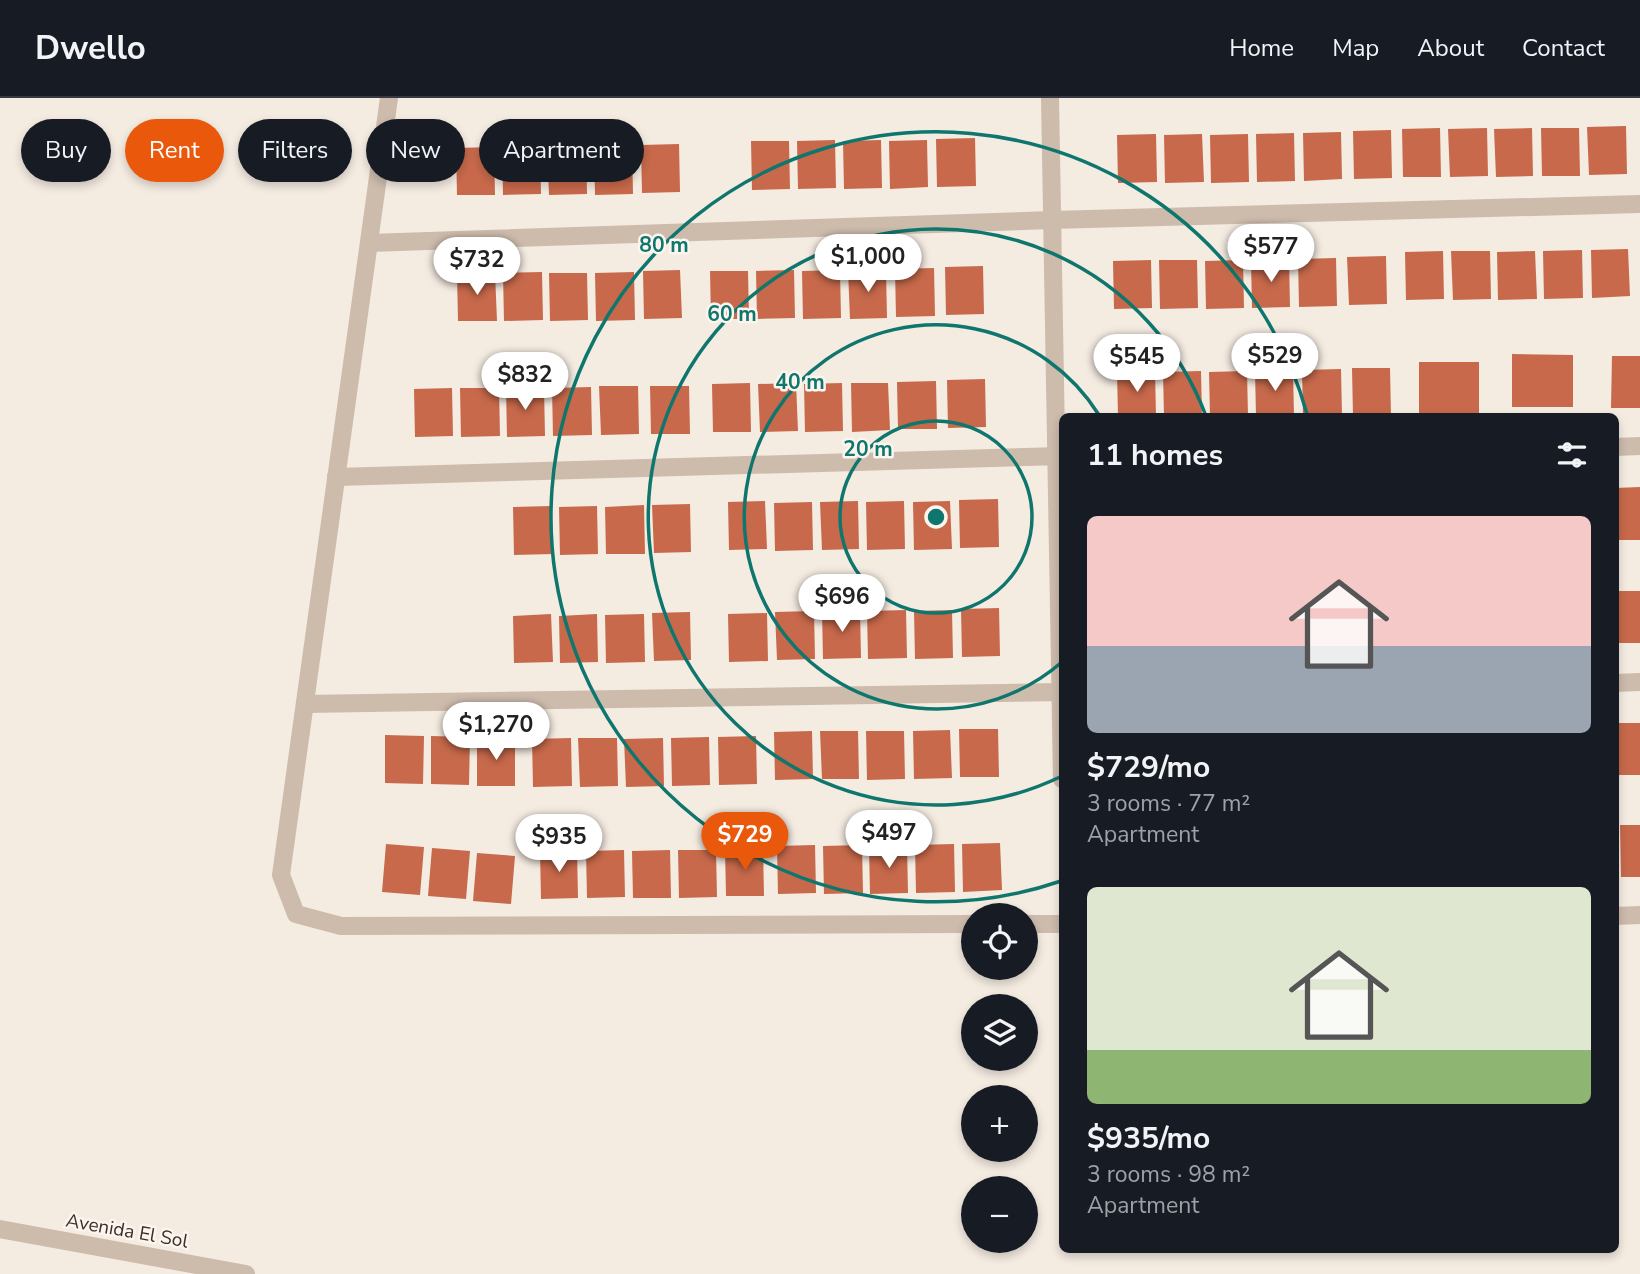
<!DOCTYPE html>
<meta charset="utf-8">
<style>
:root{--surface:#171b24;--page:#20242c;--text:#f1f3f6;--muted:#9ea1a6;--line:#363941;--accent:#ea580c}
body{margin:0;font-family:"Nunito Sans",sans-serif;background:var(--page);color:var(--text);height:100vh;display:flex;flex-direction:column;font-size:26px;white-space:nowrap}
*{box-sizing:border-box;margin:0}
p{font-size:23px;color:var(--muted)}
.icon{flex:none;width:38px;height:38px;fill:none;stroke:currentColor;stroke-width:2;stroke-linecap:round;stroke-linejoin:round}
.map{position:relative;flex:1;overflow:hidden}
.sheet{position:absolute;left:1059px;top:315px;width:560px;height:840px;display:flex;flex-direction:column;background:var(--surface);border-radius:10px;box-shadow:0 4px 10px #0003}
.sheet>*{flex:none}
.guide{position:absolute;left:21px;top:21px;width:665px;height:63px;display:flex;gap:14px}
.fabs{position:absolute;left:961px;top:805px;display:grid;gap:14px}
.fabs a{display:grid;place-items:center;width:77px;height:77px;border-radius:50%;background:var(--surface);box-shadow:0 4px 10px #0003;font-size:35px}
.price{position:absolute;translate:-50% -60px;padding:0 16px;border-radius:24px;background:#fff;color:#222;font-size:23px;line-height:46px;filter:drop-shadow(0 2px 4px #0008)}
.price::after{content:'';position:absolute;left:50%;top:42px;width:21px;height:16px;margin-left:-10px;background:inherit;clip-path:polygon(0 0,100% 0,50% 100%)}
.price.on{background:var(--accent);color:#fff}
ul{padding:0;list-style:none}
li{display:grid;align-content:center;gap:14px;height:371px;padding:0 28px}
li span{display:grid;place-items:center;height:217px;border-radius:10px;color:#555}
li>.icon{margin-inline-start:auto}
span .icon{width:126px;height:126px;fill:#fffc;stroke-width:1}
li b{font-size:30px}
h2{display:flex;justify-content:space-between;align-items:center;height:84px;padding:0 28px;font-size:30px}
.pill{padding:0 24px;border-radius:32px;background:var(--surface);box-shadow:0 4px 10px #0003;font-size:24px;line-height:63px}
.pill.on{background:var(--accent);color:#fff}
header{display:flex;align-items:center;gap:42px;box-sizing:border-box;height:98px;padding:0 35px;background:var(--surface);border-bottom:2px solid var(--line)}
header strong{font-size:33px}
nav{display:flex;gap:38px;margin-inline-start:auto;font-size:24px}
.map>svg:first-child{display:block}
</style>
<header>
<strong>Dwello</strong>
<nav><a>Home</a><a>Map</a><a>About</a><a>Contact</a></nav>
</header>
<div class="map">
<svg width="1640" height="1176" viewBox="0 0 1640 1176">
<rect width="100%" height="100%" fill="#f4ebe1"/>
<g fill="#c8694b">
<path d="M 1626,28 L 1627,76 L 1589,77 L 1587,29 Z"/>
<path d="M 1440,30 L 1441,79 L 1403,79 L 1402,31 Z"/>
<path d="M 1487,30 L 1488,78 L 1450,79 L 1448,31 Z"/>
<path d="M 1532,30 L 1533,78 L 1496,79 L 1494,31 Z"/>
<path d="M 1541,30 L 1579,30 L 1580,78 L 1542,78 Z"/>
<path d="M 1391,32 L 1392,80 L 1354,81 L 1353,33 Z"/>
<path d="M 1341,34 L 1342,81 L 1304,83 L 1303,35 Z"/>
<path d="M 1294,35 L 1295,83 L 1257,84 L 1256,36 Z"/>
<path d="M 1156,36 L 1157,84 L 1118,85 L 1117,37 Z"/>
<path d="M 1202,36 L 1204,84 L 1165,85 L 1164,37 Z"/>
<path d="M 1248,36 L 1249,84 L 1211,85 L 1210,37 Z"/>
<path d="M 975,40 L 976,88 L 937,89 L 936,41 Z"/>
<path d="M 835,42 L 836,90 L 798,91 L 797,43 Z"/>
<path d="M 881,42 L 882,90 L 844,91 L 843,43 Z"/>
<path d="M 927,42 L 928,89 L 890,91 L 889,43 Z"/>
<path d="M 751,43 L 789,43 L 790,91 L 752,92 Z"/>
<path d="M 679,46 L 680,94 L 642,95 L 641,47 Z"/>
<path d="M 632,48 L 633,96 L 595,97 L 594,49 Z"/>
<path d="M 494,49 L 495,97 L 457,97 L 456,50 Z"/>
<path d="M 502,49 L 540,49 L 541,96 L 503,97 Z"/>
<path d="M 547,49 L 586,49 L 587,96 L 549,97 Z"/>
<path d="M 1628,151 L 1630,198 L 1592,200 L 1591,152 Z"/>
<path d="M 1582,152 L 1583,200 L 1544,201 L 1543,153 Z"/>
<path d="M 1443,153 L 1444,201 L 1406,202 L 1405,154 Z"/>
<path d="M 1451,153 L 1490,153 L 1491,201 L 1453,202 Z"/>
<path d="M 1535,153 L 1537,201 L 1498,202 L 1497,154 Z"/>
<path d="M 1386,158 L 1387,206 L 1349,207 L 1347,159 Z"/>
<path d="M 1336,160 L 1337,208 L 1299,209 L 1298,161 Z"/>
<path d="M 1289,161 L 1290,209 L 1252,210 L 1251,162 Z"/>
<path d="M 1151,162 L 1152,210 L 1114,211 L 1113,163 Z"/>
<path d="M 1159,162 L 1197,162 L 1198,210 L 1160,211 Z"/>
<path d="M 1243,162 L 1244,210 L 1206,211 L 1205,163 Z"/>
<path d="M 983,168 L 984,216 L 946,217 L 945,169 Z"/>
<path d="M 934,170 L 935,218 L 896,219 L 895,171 Z"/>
<path d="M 680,172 L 682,220 L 644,221 L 643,173 Z"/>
<path d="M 794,172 L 795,220 L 757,221 L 756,173 Z"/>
<path d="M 840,172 L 841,220 L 803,221 L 802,173 Z"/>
<path d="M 848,172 L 886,172 L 887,220 L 850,221 Z"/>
<path d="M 710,173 L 748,173 L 749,221 L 711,221 Z"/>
<path d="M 542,174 L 543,222 L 504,223 L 503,175 Z"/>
<path d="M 634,174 L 635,222 L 596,223 L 595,175 Z"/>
<path d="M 495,175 L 497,223 L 458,223 L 457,176 Z"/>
<path d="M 549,175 L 587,175 L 588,222 L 550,223 Z"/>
<path d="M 1512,256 L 1573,257 L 1573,309 L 1512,309 Z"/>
<path d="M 1612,258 L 1640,258 L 1640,310 L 1611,310 Z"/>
<rect x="1419" y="264" width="60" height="52"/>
<path d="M 1352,270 L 1390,270 L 1391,318 L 1353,318 Z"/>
<path d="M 1341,271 L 1342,318 L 1303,318 L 1302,272 Z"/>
<path d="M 1293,272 L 1294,318 L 1256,318 L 1255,273 Z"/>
<path d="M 1155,273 L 1156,318 L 1118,318 L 1117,275 Z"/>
<path d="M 1201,273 L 1202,318 L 1164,318 L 1163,274 Z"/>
<path d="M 1247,273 L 1248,318 L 1210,318 L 1209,274 Z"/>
<path d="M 985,281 L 986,329 L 948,330 L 947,282 Z"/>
<path d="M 936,283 L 937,331 L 898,331 L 897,284 Z"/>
<path d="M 750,285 L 751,334 L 713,334 L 712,286 Z"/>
<path d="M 796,285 L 798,333 L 760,334 L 758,286 Z"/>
<path d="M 842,285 L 843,333 L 805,334 L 804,286 Z"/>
<path d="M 851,285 L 888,285 L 890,332 L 852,334 Z"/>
<path d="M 599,288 L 638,288 L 639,336 L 601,337 Z"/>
<path d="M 650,288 L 689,288 L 690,336 L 651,336 Z"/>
<path d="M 591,289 L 592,337 L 553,338 L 552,290 Z"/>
<path d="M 452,290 L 453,338 L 415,339 L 414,291 Z"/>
<path d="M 460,290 L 499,290 L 500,338 L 461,339 Z"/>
<path d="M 506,290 L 544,290 L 545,338 L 507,339 Z"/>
<path d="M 1640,389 L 1640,442 L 1615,442 L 1615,390 Z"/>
<path d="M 998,401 L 999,449 L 960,450 L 959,402 Z"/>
<path d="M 765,403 L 767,451 L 729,452 L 728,404 Z"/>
<path d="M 858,403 L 859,451 L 822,452 L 820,404 Z"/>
<path d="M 904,403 L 905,451 L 867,452 L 866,404 Z"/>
<path d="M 950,403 L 952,451 L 914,452 L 913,404 Z"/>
<path d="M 812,404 L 813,452 L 775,453 L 774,405 Z"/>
<path d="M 690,406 L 691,454 L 654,455 L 652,407 Z"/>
<path d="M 644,407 L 645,456 L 606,456 L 605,409 Z"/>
<path d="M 551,408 L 553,456 L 514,457 L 513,409 Z"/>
<path d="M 597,408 L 598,456 L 560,457 L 559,409 Z"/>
<rect x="1615" y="493" width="25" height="52"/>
<path d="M 999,510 L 1000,558 L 962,559 L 961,511 Z"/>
<path d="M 860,512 L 861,560 L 823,561 L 822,513 Z"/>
<path d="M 906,512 L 907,560 L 868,561 L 867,513 Z"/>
<path d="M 952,512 L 953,560 L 915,561 L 914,513 Z"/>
<path d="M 814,513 L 815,561 L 777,562 L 775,514 Z"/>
<path d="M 690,514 L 691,562 L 654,563 L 652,515 Z"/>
<path d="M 767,515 L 768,563 L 729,564 L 728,516 Z"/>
<path d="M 551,516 L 553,564 L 514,565 L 513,518 Z"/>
<path d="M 597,516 L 598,564 L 560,565 L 559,518 Z"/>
<path d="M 644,516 L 645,564 L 606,565 L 605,517 Z"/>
<rect x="1617" y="625" width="23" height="52"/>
<path d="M 959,631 L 998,631 L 999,679 L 960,679 Z"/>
<path d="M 950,632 L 952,680 L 914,681 L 913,633 Z"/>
<path d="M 812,633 L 813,681 L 775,682 L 774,634 Z"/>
<path d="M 820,633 L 858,633 L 859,681 L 822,681 Z"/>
<path d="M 866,633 L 904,633 L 905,681 L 867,682 Z"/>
<path d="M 385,637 L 424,638 L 423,686 L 385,685 Z"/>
<path d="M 431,638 L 470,639 L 469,687 L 431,686 Z"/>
<path d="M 756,638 L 757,686 L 719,687 L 718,639 Z"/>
<path d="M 709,639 L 710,687 L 672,688 L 671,640 Z"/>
<rect x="477" y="640" width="38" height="48"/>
<path d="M 571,640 L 572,688 L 533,689 L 532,641 Z"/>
<path d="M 578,640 L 617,640 L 618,688 L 580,689 Z"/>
<path d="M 663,640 L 664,688 L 626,689 L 624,641 Z"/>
<path d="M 1620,727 L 1640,727 L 1640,779 L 1621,779 Z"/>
<path d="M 1000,745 L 1002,792 L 963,794 L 962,746 Z"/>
<path d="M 386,746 L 424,749 L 420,797 L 382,794 Z"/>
<path d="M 954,746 L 955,794 L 916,795 L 915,747 Z"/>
<path d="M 815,747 L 816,795 L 778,796 L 777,748 Z"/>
<path d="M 862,747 L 863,795 L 824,796 L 823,748 Z"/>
<path d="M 907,747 L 908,795 L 870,796 L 869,748 Z"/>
<path d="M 763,749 L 764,798 L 726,798 L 725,750 Z"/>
<path d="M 432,750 L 470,753 L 466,801 L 428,798 Z"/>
<path d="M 577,752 L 578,800 L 541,801 L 540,753 Z"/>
<path d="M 624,752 L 625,799 L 587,800 L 586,753 Z"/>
<path d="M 670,752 L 671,800 L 633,800 L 632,753 Z"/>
<path d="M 678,752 L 716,752 L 717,799 L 679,800 Z"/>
<path d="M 477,755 L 515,758 L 511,806 L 473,803 Z"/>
</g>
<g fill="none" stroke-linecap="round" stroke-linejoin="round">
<g stroke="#cdbbac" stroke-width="18">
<path d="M 389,0 L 281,777 L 296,816 L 341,828 L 973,826"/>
<path d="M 1050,0 L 1062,681"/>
<path d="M 369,145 L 1052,122 L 1640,106"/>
<path d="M 1615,349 L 1640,348"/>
<path d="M 336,379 L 1062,358"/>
<path d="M 1615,585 L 1640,584"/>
<path d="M 305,606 L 1062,594"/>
<path d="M 1615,818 L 1640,817"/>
<path d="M 1026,826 L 1062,826"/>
</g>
<path stroke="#cdbbac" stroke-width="18" d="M 0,1131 L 246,1176"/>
</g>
<g fill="none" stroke="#0f766e" stroke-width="3.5">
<circle cx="936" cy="419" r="96"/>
<path d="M1062 564A192 192 0 1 1 1099 317"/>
<path d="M1060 679A288 288 0 1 1 1206 318"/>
<path d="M1061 783A385 385 0 1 1 1307 316"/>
</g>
<g text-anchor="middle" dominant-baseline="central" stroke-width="5" stroke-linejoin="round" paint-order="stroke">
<g font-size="19" fill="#3b302b" stroke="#fbf5ee">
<text transform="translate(127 1133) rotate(10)">Avenida El Sol</text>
</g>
</g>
<circle cx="936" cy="419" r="10" fill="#0f766e" stroke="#fbf5ee" stroke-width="3.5"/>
<g font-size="21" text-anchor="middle" font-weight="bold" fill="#0f766e" stroke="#fbf5ee" stroke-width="5" stroke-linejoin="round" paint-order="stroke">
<text x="664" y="154">80 m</text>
<text x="732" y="223">60 m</text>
<text x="800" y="291">40 m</text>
<text x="868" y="358">20 m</text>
</g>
</svg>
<div class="fabs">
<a><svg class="icon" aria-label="locate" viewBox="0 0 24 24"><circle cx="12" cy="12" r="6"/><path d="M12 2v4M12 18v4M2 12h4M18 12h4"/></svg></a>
<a><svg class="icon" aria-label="layers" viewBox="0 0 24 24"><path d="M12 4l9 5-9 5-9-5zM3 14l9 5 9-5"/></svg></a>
<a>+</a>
<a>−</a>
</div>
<b class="price" style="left:1271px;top:186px">$577</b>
<b class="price" style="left:868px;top:196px">$1,000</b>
<b class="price" style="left:477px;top:199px">$732</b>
<b class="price" style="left:1275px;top:295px">$529</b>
<b class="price" style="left:1137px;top:296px">$545</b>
<b class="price" style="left:525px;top:314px">$832</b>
<b class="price" style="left:842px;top:536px">$696</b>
<b class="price" style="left:496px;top:664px">$1,270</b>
<b class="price" style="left:889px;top:772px">$497</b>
<b class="price on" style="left:745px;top:774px">$729</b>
<b class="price" style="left:559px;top:776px">$935</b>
<div class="guide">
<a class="pill">Buy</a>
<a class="pill on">Rent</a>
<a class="pill">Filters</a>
<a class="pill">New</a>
<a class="pill">Apartment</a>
</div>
<section class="sheet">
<h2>11 homes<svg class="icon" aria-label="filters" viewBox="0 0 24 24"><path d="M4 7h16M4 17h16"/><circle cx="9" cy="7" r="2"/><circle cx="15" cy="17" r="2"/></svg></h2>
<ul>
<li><span style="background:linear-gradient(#f6c9c9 60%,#9aa5b1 0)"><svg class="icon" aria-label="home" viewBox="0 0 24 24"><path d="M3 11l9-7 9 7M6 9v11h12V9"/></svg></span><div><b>$729/mo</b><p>3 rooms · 77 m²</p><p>Apartment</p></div></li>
<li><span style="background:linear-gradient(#dfe7d0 75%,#8fb573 0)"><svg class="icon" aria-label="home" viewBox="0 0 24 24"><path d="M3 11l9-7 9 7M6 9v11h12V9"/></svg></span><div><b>$935/mo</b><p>3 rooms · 98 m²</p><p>Apartment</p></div></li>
</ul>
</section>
</div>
